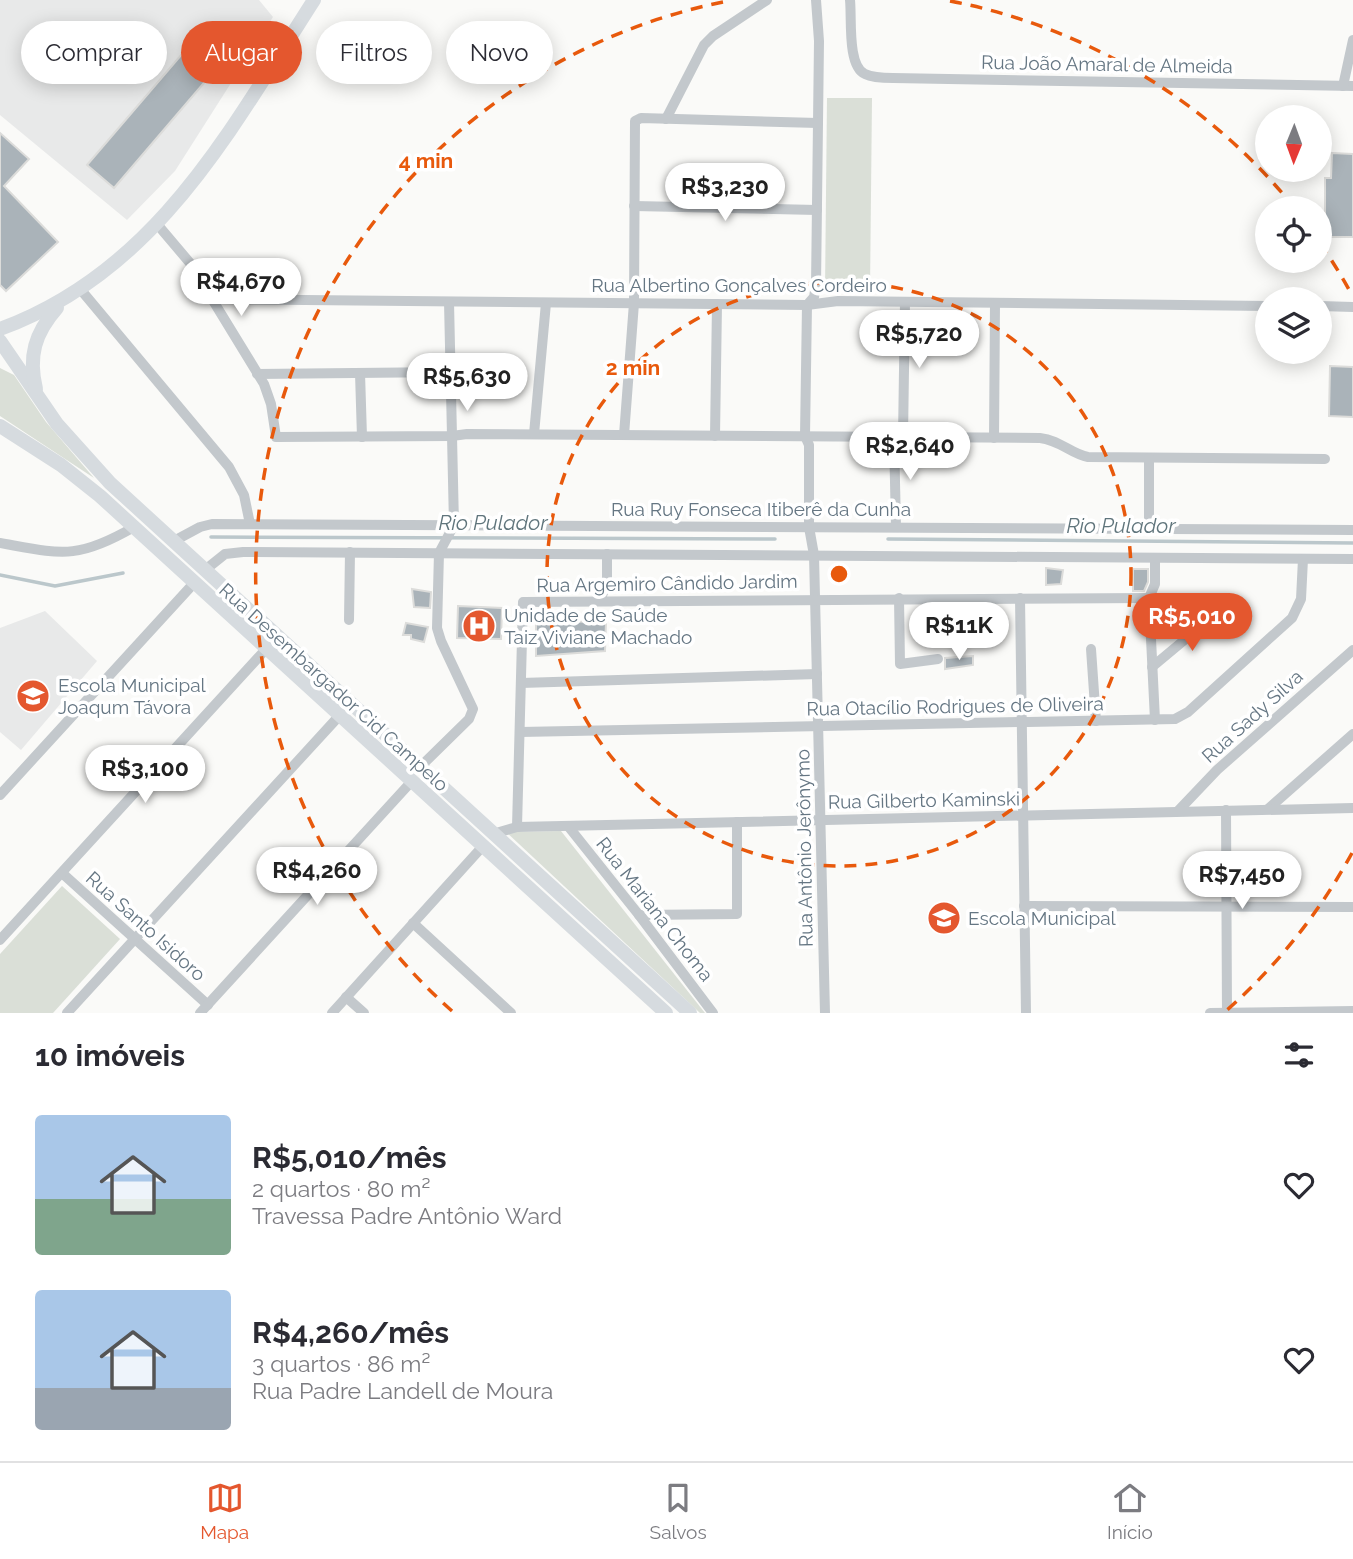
<!DOCTYPE html>
<html lang="pt">
<meta charset="utf-8">
<style>
:root{--surface:#fff;--page:#f2f2f3;--text:#2b2b33;--muted:#7c7c81;--line:#e1e1e2;--accent:#e4572e}
body{margin:0;font-family:Raleway,sans-serif;background:var(--page);color:var(--text);height:100vh;display:flex;flex-direction:column;font-size:26px;white-space:nowrap}
*{box-sizing:border-box;margin:0}
p{font-size:23px;color:var(--muted)}
.icon{flex:none;width:38px;height:38px;fill:none;stroke:currentColor;stroke-width:2;stroke-linecap:round;stroke-linejoin:round}
.map{position:relative;height:1013px;overflow:hidden}
.drawer{display:flex;flex-direction:column;background:var(--surface);flex:1}
.drawer>*{flex:none}
.banner{position:absolute;left:21px;top:21px;width:700px;height:63px;display:flex;gap:14px}
.needle{width:46px;rotate:181deg}
.tools{position:absolute;left:1255px;top:105px;display:grid;gap:14px}
.tools a{display:grid;place-items:center;width:77px;height:77px;border-radius:50%;background:var(--surface);box-shadow:0 4px 18px #0003;font-size:35px}
.price{position:absolute;translate:-50% -60px;padding:0 16px;border-radius:24px;background:#fff;color:#222;font-size:23px;line-height:46px;filter:drop-shadow(0 2px 4px #0008)}
.price::after{content:'';position:absolute;left:50%;top:42px;width:21px;height:16px;margin-left:-10px;background:inherit;clip-path:polygon(0 0,100% 0,50% 100%)}
.price.on{background:var(--accent);color:#fff}
ul{padding:0;list-style:none}
li{display:flex;align-items:center;gap:21px;height:175px;padding:0 35px}
li span{display:grid;place-items:center;flex:none;width:196px;height:140px;border-radius:7px;color:#555}
li>.icon{margin-inline-start:auto}
span .icon{width:84px;height:84px;fill:#fffc;stroke-width:1}
li b{font-size:30px}
h2{display:flex;justify-content:space-between;align-items:center;height:84px;padding:0 35px;font-size:30px}
.chip{padding:0 24px;border-radius:32px;background:var(--surface);box-shadow:0 4px 18px #0003;font-size:24px;line-height:63px}
.chip.on{background:var(--accent);color:#fff}
.menu{display:flex;justify-content:space-around;align-items:center;height:98px;border-top:2px solid var(--line);background:var(--surface);font-size:19px;color:var(--muted)}
.menu a{display:grid;justify-items:center;gap:4px}
.menu .on{color:var(--accent)}
.map>svg:first-child{display:block}
</style>
<div class="map">
<svg width="1353" height="1013" viewBox="0 0 1353 1013">
<rect width="100%" height="100%" fill="#fafaf8"/>
<g fill="#e8e9e9">
<path d="M 0,0 L 259,0 L 273,17 L 175,171 L 127,220 L 0,115 Z"/>
<path d="M 45,611 L 97,661 L 21,750 L 0,732 L 0,628 Z"/>
</g>
<g fill="#dadfd7">
<path d="M 827,98 L 872,98 L 870,291 L 825,290 Z"/>
<path d="M 0,368 L 14,375 L 46,422 L 94,478 L 0,416 Z"/>
<path d="M 561,831 L 705,1013 L 700,1013 L 506,832 Z"/>
<path d="M 62,886 L 120,939 L 53,1013 L 0,1013 L 0,954 Z"/>
</g>
<g fill="none" stroke-linecap="round" stroke-linejoin="round">
<g stroke="#bbc7cb" stroke-width="3.5">
<path d="M 211,537 L 775,539"/>
<path d="M 888,539 L 1353,543"/>
<path d="M 0,575 L 55,586 L 123,573"/>
</g>
</g>
<g fill="#aab3b9" stroke="#dcdcda" stroke-width="2">
<path d="M 194,40 L 221,63 L 114,188 L 87,165 Z"/>
<path d="M 0,133 L 29,159 L 4,186 L 58,242 L 6,291 L 0,285 Z"/>
<path d="M 1332,153 L 1353,154 L 1353,237 L 1325,237 L 1325,178 L 1331,178 Z"/>
<path d="M 1330,366 L 1353,367 L 1353,417 L 1329,416 Z"/>
<path d="M 1046,568 L 1063,570 L 1061,584 L 1046,585 Z"/>
<path d="M 1133,569 L 1148,569 L 1148,582 L 1144,591 L 1133,591 Z"/>
<path d="M 412,589 L 431,592 L 430,608 L 414,607 Z"/>
<path d="M 458,606 L 502,608 L 501,639 L 457,638 Z"/>
<path d="M 956,607 L 976,607 L 974,627 L 955,627 Z"/>
<path d="M 536,621 L 606,622 L 605,651 L 536,656 Z"/>
<path d="M 406,623 L 428,627 L 424,642 L 411,639 L 411,635 L 403,635 Z"/>
<path d="M 973,656 L 973,665 L 945,669 L 945,658 Z"/>
</g>
<g fill="none" stroke-linecap="round" stroke-linejoin="round">
<g stroke="#c3c8cc" stroke-width="10">
<path d="M 816,0 L 819,41 L 816,286 L 814,297 L 807,305 L 805,436 L 809,445 L 809,527 L 814,555 L 825,1013"/>
<path d="M 850,0 C 852,18 847,66 865,74 C 873,78 884,78 893,78 L 1353,86"/>
<path d="M 1343,86 L 1353,40"/>
<path d="M 666,119 L 704,45 L 713,36 L 767,0"/>
<path d="M 634,206 L 817,210"/>
<path d="M 157,224 L 190,263 L 264,384 L 271,404 L 276,437 L 452,436 L 467,434 L 1040,438 C 1060,440 1071,454 1088,457 L 1325,459"/>
<path d="M 81,290 L 229,467 L 244,495 L 250,524"/>
<path d="M 212,299 L 807,305 L 838,301 L 1267,306"/>
<path d="M 1320,306 L 1353,307"/>
<path d="M 360,373 L 362,437"/>
<path d="M 257,374 L 451,372"/>
<path d="M 534,434 L 546,303"/>
<path d="M 624,435 L 634,303 L 635,121 L 641,118 L 818,123"/>
<path d="M 715,436 L 717,304"/>
<path d="M 894,437 L 896,527"/>
<path d="M 903,437 L 905,302"/>
<path d="M 994,438 L 995,303"/>
<path d="M 1149,529 L 1149,458"/>
<path d="M 174,541 L 200,527 L 212,524 L 1353,530"/>
<path d="M 0,543 C 62,554 77,560 134,527"/>
<path d="M 1155,558 L 1155,584 L 1149,598 L 1155,720"/>
<path d="M 205,570 L 225,554 L 243,552 L 1353,559"/>
<path d="M 899,598 L 900,664 L 938,659"/>
<path d="M 1020,598 L 1026,1013"/>
<path d="M 600,601 L 607,582 L 607,554"/>
<path d="M 349,620 L 350,552"/>
<path d="M 1091,649 L 1096,721"/>
<path d="M 1152,667 L 1212,617"/>
<path d="M 521,683 L 817,674"/>
<path d="M 520,732 L 1175,719 L 1188,712 L 1292,618 L 1301,599 L 1303,559"/>
<path d="M 420,767 L 469,719 L 473,709 L 441,641 L 437,628 L 439,553 L 454,525 L 449,302"/>
<path d="M 0,795 L 195,582"/>
<path d="M 1268,809 L 1353,734"/>
<path d="M 1226,810 L 1227,1013"/>
<path d="M 1178,811 L 1217,770 L 1353,650"/>
<path d="M 568,826 L 639,915 L 713,1013"/>
<path d="M 517,827 L 523,602 L 1149,598"/>
<path d="M 496,833 L 517,827 L 1353,808"/>
<path d="M 62,873 L 208,1005"/>
<path d="M 1024,906 L 1353,907"/>
<path d="M 639,915 L 737,914 L 737,822"/>
<path d="M 413,923 L 511,1013"/>
<path d="M 0,940 L 267,648"/>
<path d="M 346,997 L 364,1013"/>
<path d="M 67,1013 L 340,715"/>
<path d="M 200,1013 L 412,781"/>
<path d="M 332,1013 L 483,846"/>
<path d="M 1210,1013 L 1353,1011"/>
</g>
<g stroke="#d6dbdf" stroke-width="14">
<path d="M 0,329 C 156,272 229,132 314,0"/>
<path d="M 0,341 L 57,424 L 110,483 L 690,1013"/>
<path d="M 36,389 C 28,356 35,333 57,308"/>
<path d="M 0,426 L 61,465 L 100,496 L 666,1013"/>
</g>
</g>
<g fill="none" stroke="#e8590c" stroke-width="3.5" stroke-dasharray="12 9">
<circle cx="839" cy="574" r="292"/>
<path d="M1352 853A584 584 0 0 1 1226 1011M452 1011A584 584 0 0 1 728 1M950 1A584 584 0 0 1 1293 206M1320 243A584 584 0 0 1 1352 295"/>
</g>
<defs>
<symbol id="hospital-disc" viewBox="-11 -11 22 22"><circle r="9.5" fill="#e4572e" stroke="#fff"/><path d="M-5-5h3v3.5h4V-5h3V5h-3V1.5h-4V5h-3Z" fill="#fff"/></symbol>
<symbol id="school-disc" viewBox="-11 -11 22 22"><circle r="9.5" fill="#e4572e" stroke="#fff"/><path d="M0-5L7-2L0 1L-7-2ZM-4 1L0 2.5L4 1V4Q0 6-4 4Z" fill="#fff"/></symbol>
</defs>
<g fill-rule="evenodd">
<use href="#hospital-disc" x="460" y="607" width="38" height="38"/>
<use href="#school-disc" x="14" y="677" width="38" height="38"/>
<use href="#school-disc" x="925" y="899" width="38" height="38"/>
</g>
<g text-anchor="middle" dominant-baseline="central" stroke-width="7" stroke-linejoin="round" paint-order="stroke">
<g font-size="19" fill="#657683" stroke="#fff">
<text transform="translate(1107 64) rotate(1)">Rua João Amaral de Almeida</text>
<text x="739" y="285">Rua Albertino Gonçalves Cordeiro</text>
<text x="761" y="509">Rua Ruy Fonseca Itiberê da Cunha</text>
<text transform="translate(667 583) rotate(-1)">Rua Argemiro Cândido Jardim</text>
<text transform="translate(334 687) rotate(42)">Rua Desembargador Cid Campelo</text>
<text transform="translate(955 706) rotate(-1)">Rua Otacílio Rodrigues de Oliveira</text>
<text transform="translate(1252 716) rotate(-42)">Rua Sady Silva</text>
<text transform="translate(924 800) rotate(-1)">Rua Gilberto Kaminski</text>
<text transform="translate(804 848) rotate(-91)">Rua Antônio Jerônymo</text>
<text transform="translate(655 909) rotate(52)">Rua Mariana Choma</text>
<text transform="translate(146 926) rotate(42)">Rua Santo Isidoro</text>
</g>
<g font-size="19" fill="#657683" stroke="#fff" text-anchor="start">
<text x="504" y="615">Unidade de Saúde<tspan x="504" dy="22">Taiz Viviane Machado</tspan></text>
<text x="58" y="685">Escola Municipal<tspan x="58" dy="22">Joaqum Távora</tspan></text>
<text x="968" y="918">Escola Municipal</text>
</g>
<g font-size="21" font-style="italic" fill="#60757c" stroke="#fff">
<text x="493" y="522">Rio Pulador</text>
<text x="1121" y="525">Rio Pulador</text>
</g>
</g>
<circle cx="839" cy="574" r="10" fill="#e8590c" stroke="#fff" stroke-width="3.5"/>
<g font-size="21" text-anchor="middle" font-weight="bold" fill="#e8590c" stroke="#fff" stroke-width="7" stroke-linejoin="round" paint-order="stroke">
<text x="426" y="168">4 min</text>
<text x="633" y="375">2 min</text>
</g>
</svg>
<div class="tools">
<a><svg class="needle" viewBox="-14 -14 28 28"><path d="M0-13l5 13h-10z" fill="#e53935"/><path d="M0 13l5-13h-10z" fill="#7c7c81"/></svg></a>
<a><svg class="icon" aria-label="locate" viewBox="0 0 24 24"><circle cx="12" cy="12" r="6"/><path d="M12 2v4M12 18v4M2 12h4M18 12h4"/></svg></a>
<a><svg class="icon" aria-label="layers" viewBox="0 0 24 24"><path d="M12 4l9 5-9 5-9-5zM3 14l9 5 9-5"/></svg></a>
</div>
<b class="price" style="left:725px;top:223px">R$3,230</b>
<b class="price" style="left:241px;top:318px">R$4,670</b>
<b class="price" style="left:919px;top:370px">R$5,720</b>
<b class="price" style="left:467px;top:413px">R$5,630</b>
<b class="price" style="left:910px;top:482px">R$2,640</b>
<b class="price on" style="left:1192px;top:653px">R$5,010</b>
<b class="price" style="left:959px;top:662px">R$11K</b>
<b class="price" style="left:145px;top:805px">R$3,100</b>
<b class="price" style="left:317px;top:907px">R$4,260</b>
<b class="price" style="left:1242px;top:911px">R$7,450</b>
<div class="banner">
<a class="chip">Comprar</a>
<a class="chip on">Alugar</a>
<a class="chip">Filtros</a>
<a class="chip">Novo</a>
</div>
</div>
<section class="drawer">
<h2>10 imóveis<svg class="icon" aria-label="filters" viewBox="0 0 24 24"><path d="M4 7h16M4 17h16"/><circle cx="9" cy="7" r="2"/><circle cx="15" cy="17" r="2"/></svg></h2>
<ul>
<li><span style="background:linear-gradient(#a9c7e8 60%,#7fa58c 0)"><svg class="icon" aria-label="home" viewBox="0 0 24 24"><path d="M3 11l9-7 9 7M6 9v11h12V9"/></svg></span><div><b>R$5,010/mês</b><p>2 quartos · 80 m²</p><p>Travessa Padre Antônio Ward</p></div><svg class="icon" aria-label="heart" viewBox="0 0 24 24"><path d="M12 20l-8-8c-3-5 5-10 8-4 3-6 11-1 8 4z"/></svg></li>
<li><span style="background:linear-gradient(#a9c7e8 70%,#9aa5b1 0)"><svg class="icon" aria-label="home" viewBox="0 0 24 24"><path d="M3 11l9-7 9 7M6 9v11h12V9"/></svg></span><div><b>R$4,260/mês</b><p>3 quartos · 86 m²</p><p>Rua Padre Landell de Moura</p></div><svg class="icon" aria-label="heart" viewBox="0 0 24 24"><path d="M12 20l-8-8c-3-5 5-10 8-4 3-6 11-1 8 4z"/></svg></li>
</ul>
</section>
<nav class="menu">
<a class="on"><svg class="icon" aria-label="map" viewBox="0 0 24 24"><path d="M3 6l6-2 6 2 6-2v14l-6 2-6-2-6 2zM9 4v14M15 6v14"/></svg>Mapa</a>
<a><svg class="icon" aria-label="saved" viewBox="0 0 24 24"><path d="M7 4h10v16l-5-4-5 4z"/></svg>Salvos</a>
<a><svg class="icon" aria-label="home" viewBox="0 0 24 24"><path d="M3 11l9-7 9 7M6 9v11h12V9"/></svg>Início</a>
</nav>
